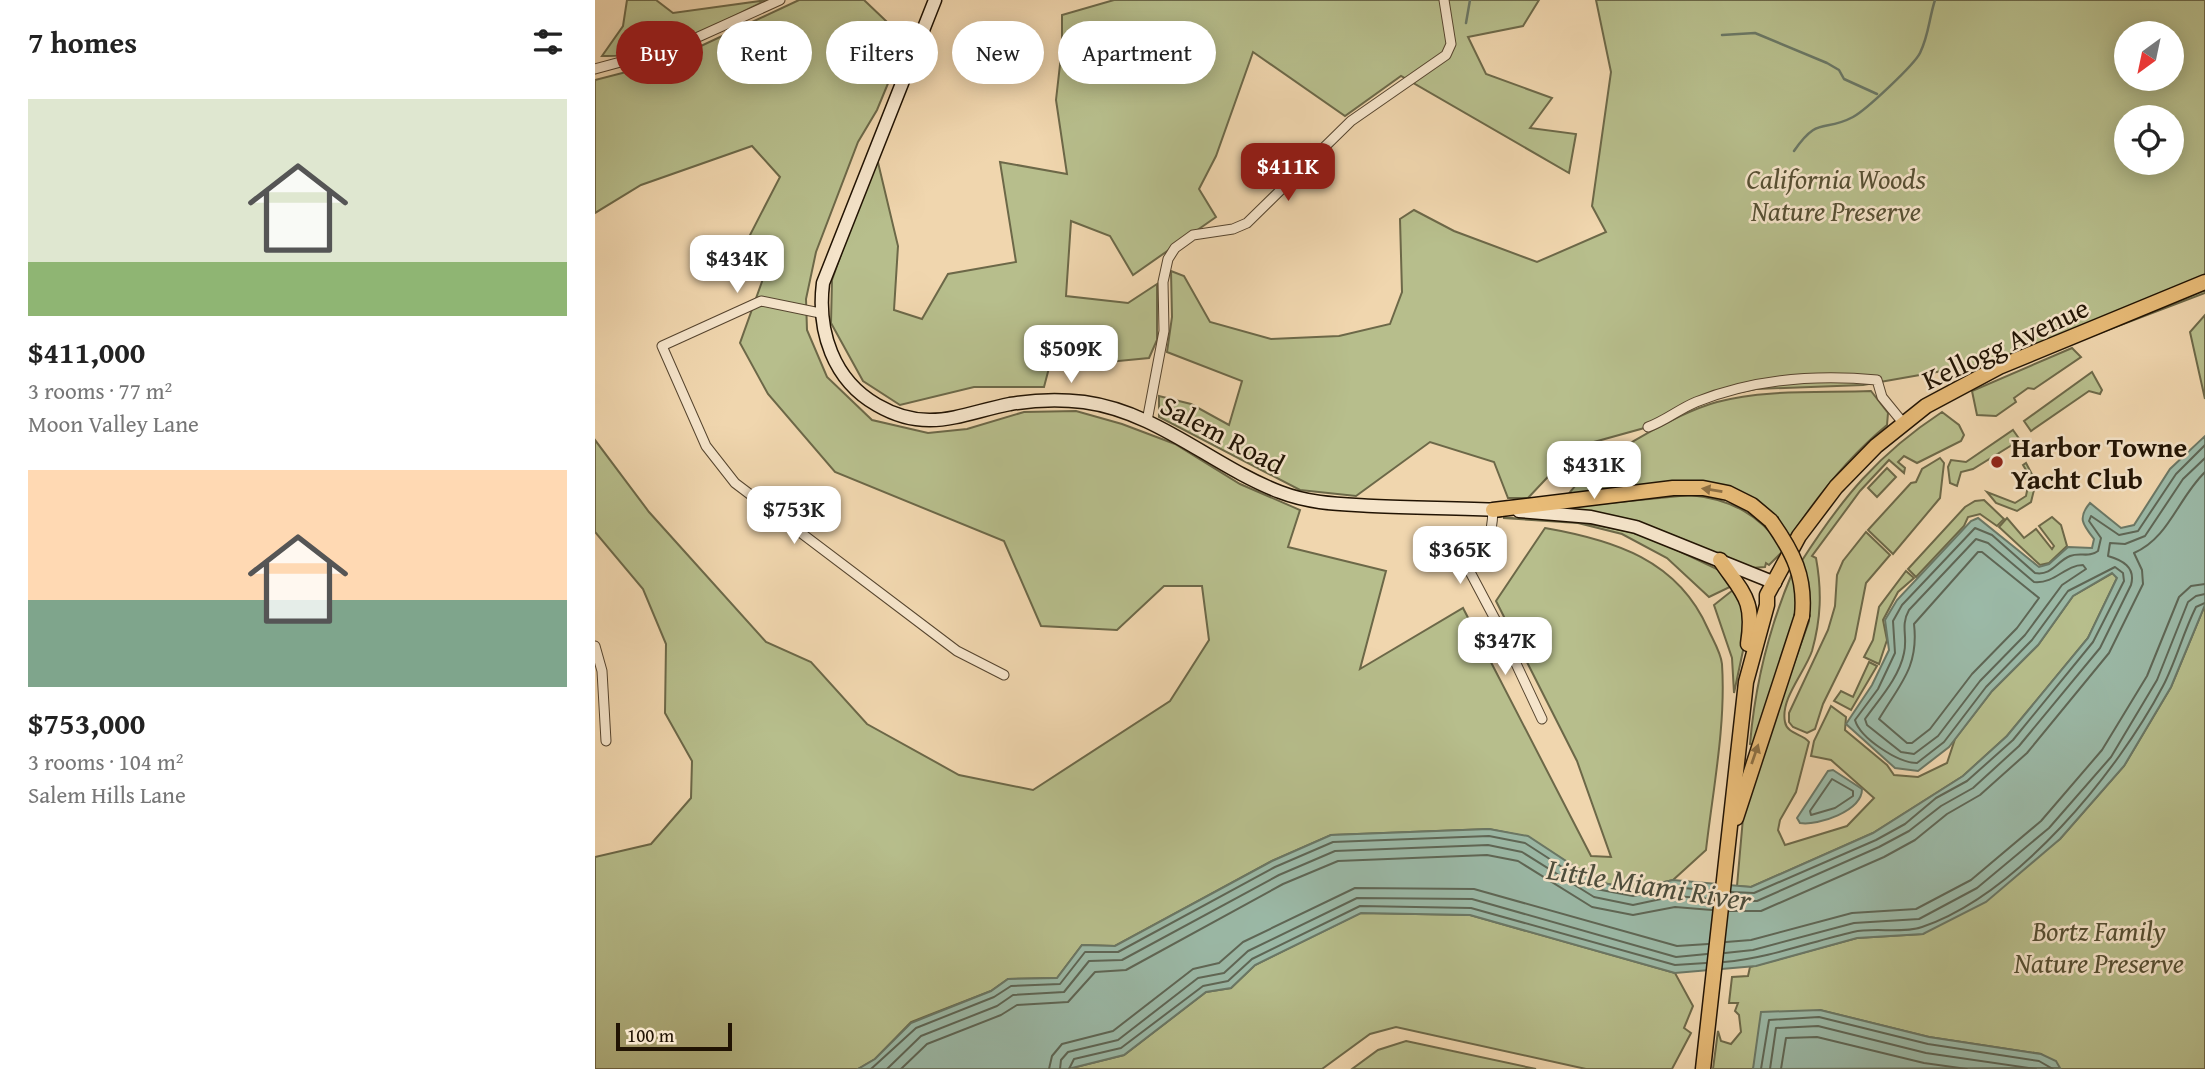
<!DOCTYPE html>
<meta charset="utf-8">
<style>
:root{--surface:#fff;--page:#f6f6f6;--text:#222;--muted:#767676;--accent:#8f2418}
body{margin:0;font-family:"Gentium Book Plus",serif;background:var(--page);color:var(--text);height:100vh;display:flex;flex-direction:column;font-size:26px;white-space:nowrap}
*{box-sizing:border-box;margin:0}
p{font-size:23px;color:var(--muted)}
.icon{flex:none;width:38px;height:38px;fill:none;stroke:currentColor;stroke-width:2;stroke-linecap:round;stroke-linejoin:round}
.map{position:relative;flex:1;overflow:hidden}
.side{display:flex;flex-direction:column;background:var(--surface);width:595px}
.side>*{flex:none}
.banner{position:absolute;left:21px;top:21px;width:665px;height:63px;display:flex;gap:14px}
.needle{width:46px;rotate:213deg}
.buttons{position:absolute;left:1519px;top:21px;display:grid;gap:14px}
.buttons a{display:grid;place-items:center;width:70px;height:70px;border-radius:50%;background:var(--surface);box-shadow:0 4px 18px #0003;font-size:35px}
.scale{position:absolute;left:21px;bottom:18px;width:116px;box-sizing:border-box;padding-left:7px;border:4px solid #211303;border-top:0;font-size:19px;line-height:24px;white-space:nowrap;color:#211303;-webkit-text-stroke:5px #f5e4ca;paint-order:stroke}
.price{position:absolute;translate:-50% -60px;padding:0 16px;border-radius:14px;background:#fff;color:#222;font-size:23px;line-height:46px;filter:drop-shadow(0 2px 4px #0008)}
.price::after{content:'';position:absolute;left:50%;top:42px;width:21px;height:16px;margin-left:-10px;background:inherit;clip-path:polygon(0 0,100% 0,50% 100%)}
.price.selected{background:var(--accent);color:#fff}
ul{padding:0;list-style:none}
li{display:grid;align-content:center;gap:14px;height:371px;padding:0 28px}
li span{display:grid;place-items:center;height:217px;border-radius:0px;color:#555}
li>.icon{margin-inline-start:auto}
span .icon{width:126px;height:126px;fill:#fffc;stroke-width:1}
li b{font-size:30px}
h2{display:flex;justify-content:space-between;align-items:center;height:84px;padding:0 28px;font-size:30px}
.chip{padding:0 24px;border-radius:32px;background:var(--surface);box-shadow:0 4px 18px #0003;font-size:24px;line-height:63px}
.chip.selected{background:var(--accent);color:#fff}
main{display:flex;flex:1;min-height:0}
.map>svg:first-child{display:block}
</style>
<main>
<section class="side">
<h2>7 homes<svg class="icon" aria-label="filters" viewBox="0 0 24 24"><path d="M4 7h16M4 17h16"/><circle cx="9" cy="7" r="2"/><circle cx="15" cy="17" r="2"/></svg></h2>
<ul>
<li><span style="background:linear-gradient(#dfe7d0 75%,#8fb573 0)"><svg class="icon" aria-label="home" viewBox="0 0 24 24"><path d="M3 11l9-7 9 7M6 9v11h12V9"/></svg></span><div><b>$411,000</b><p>3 rooms · 77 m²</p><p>Moon Valley Lane</p></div></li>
<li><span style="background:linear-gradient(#ffd9b3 60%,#7fa58c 0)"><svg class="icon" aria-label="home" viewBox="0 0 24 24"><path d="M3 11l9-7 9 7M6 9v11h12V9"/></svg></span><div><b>$753,000</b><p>3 rooms · 104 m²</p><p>Salem Hills Lane</p></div></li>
</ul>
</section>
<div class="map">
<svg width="1610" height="1069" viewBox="0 0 1610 1069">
<rect width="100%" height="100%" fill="#f0d6ae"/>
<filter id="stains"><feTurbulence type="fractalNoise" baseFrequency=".00286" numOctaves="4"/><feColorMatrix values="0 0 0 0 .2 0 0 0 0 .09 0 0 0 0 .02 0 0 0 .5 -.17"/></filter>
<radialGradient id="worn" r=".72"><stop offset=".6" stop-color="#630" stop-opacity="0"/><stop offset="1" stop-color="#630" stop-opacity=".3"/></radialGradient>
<g fill="#b7be8c" stroke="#6c6848" stroke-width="2" fill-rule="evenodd">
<path d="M 32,0 L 61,0 L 78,13 L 172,0 C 121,24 65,58 7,56 L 28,26 Z"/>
<path d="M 204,0 L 269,0 L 311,40 L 282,110 L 263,142 L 221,252 L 211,299 L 212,330 L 232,377 L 277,420 L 333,433 L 372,429 L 429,412 L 481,411 L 527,424 L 580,444 L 645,484 L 705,510 L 693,547 L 791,571 L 765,669 L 868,608 L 996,856 L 1016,857 L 982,761 L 901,601 L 950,528 C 1019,540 1083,560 1113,629 C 1118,640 1126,653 1127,664 C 1131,725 1118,789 1111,850 L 1078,880 L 1039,889 L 1003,882 L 933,837 L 894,829 L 736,835 L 677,861 L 520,946 L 487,945 L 462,978 L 413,979 L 396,991 L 316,1022 L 280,1059 L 263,1069 L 0,1069 L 0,857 L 56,844 L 96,798 L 97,761 L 70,713 L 71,644 L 48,589 L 0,532 L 0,440 L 54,512 L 171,642 L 216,662 L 272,724 L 364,775 L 438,790 L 575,701 L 614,640 L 607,586 L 569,586 L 522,630 L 446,626 L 409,541 L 240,472 L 173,394 L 145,343 L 169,276 L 155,235 L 185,177 L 157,146 L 46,185 L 0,213 L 0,80 L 74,61 Z"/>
<path d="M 519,0 L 944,0 L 928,26 L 873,37 L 891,74 L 957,98 L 935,128 L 981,134 L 974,173 L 806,76 L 750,116 L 658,52 L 621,156 L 604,189 L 621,217 L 538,275 L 515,236 L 476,221 L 471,296 L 533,303 L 562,284 L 562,340 L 554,358 L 503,363 L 502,330 L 465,326 L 449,387 L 379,387 L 305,405 L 268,381 L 236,323 L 237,280 L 281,154 L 303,246 L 299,310 L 327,319 L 353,274 L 421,262 L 405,162 L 472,174 L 461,100 L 467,47 L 467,15 Z"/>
<path d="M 1001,0 L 1610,0 L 1610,293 L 1502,334 L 1410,360 L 1268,385 L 1161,389 L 1126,396 L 1053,427 L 981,447 L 933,498 L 913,498 L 899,462 L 835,442 L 761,496 L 705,490 L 564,417 L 564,396 L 596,404 L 634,425 L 647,381 L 572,352 L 577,317 L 576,271 L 589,276 L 615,322 L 676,339 L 744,336 L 795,324 L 807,292 L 805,219 L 819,210 L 859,231 L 942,262 L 1011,232 L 997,206 L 1016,72 ZM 1531,33 L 1577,33 L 1577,79 L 1531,79 ZM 1531,117 L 1577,117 L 1577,163 L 1531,163 Z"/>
<path d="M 1610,315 L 1610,399 L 1595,332 Z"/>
<path d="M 1477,348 L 1486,357 L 1439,389 L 1433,388 L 1419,398 L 1421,402 L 1401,416 L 1382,415 L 1377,391 Z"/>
<path d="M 1497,372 L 1507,390 L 1505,394 L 1494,391 L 1436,431 L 1429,421 Z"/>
<path d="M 1276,391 L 1293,413 L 1292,425 C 1252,458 1222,496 1194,539 L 1126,489 L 971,498 C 993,462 1081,413 1122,402 C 1170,389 1227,393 1276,391 Z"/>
<path d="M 1347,412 L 1364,425 L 1369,435 L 1366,441 L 1322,463 L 1309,456 L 1303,462 L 1310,468 L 1309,473 L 1294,460 L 1265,491 L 1217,556 L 1221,558 C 1227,591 1226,619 1217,651 C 1210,672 1185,699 1190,722 C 1192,734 1208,734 1214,742 L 1201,792 L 1185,820 L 1183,830 L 1190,845 L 1252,826 L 1279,798 L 1236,760 L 1216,756 L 1219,741 L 1236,706 L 1251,717 L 1250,730 L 1292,765 L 1299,775 L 1323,777 L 1352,763 L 1360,739 L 1397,691 L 1443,645 L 1478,596 L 1518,573 L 1522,578 L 1493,638 L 1412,736 L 1368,776 L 1278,833 L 1156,887 L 1142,886 L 1148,818 L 1155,787 L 1214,621 L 1213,594 L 1206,562 C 1247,498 1283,454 1347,412 Z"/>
<path d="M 1418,430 L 1425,440 L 1378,469 L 1366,472 L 1362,486 L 1355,483 L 1353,467 L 1356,460 L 1371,462 Z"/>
<path d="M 1345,458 L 1349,463 L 1345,498 L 1298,554 L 1273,530 L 1316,483 L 1321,482 L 1327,469 Z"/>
<path d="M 1431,463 L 1441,482 L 1436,502 L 1422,511 L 1401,503 L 1392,492 L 1420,503 L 1431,496 L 1434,481 L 1430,479 L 1431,470 L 1428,465 Z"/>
<path d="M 1292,468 L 1301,477 L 1282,497 L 1273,488 Z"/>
<path d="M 1095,495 C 1136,499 1166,515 1189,550 L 1174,565 L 1171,563 L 1170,567 L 1156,568 L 1059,528 L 973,510 L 973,507 Z"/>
<path d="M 1389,500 L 1409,519 L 1402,526 L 1385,514 L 1373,517 L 1369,526 L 1321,577 L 1313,569 L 1370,507 L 1380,501 Z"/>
<path d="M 1457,517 L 1466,525 L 1472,546 L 1454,563 L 1445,565 L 1404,527 L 1412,518 L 1429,538 L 1441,529 L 1457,549 L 1459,546 L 1444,526 Z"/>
<path d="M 908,518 L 980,521 L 1036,532 L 1061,540 L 1124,570 L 1141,584 L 1114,597 L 1072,558 L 1027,534 L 983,523 Z"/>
<path d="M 1271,532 L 1295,555 L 1271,583 L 1260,639 L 1228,704 L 1220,729 L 1212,733 L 1198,727 L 1194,722 L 1194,713 L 1233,630 L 1240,606 L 1242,575 L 1248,561 Z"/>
<path d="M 1311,571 L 1319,578 L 1303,592 L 1288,620 L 1292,640 L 1284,664 L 1269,657 L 1278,640 L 1284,607 Z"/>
<path d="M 1196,576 L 1201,578 L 1204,618 L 1159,745 L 1155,744 C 1160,685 1173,631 1196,576 Z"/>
<path d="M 1143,586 L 1153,627 L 1139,693 L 1137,658 L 1119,605 Z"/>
<path d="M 1610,605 L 1610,1069 L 1465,1069 L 1446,1054 L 1334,1037 L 1225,1010 L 1162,1058 L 1158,1069 L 1118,1069 L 1123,1031 L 1126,1041 L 1136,1044 L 1146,1032 L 1144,1015 L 1140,1011 L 1143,1003 L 1134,1003 L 1137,977 L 1153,976 L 1155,967 L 1262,938 L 1328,934 L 1465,839 L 1529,766 L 1576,687 Z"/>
<path d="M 1274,662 L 1282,666 L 1256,710 L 1239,701 L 1246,691 L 1258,697 Z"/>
<path d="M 765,913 L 875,915 L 1080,973 L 1098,1006 L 1089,1028 L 1096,1033 L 1077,1069 L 991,1069 L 801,1027 L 775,1034 L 727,1069 L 473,1069 L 529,1055 L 611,992 L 636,988 L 660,965 Z"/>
<path d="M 811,1041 L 941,1069 L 757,1069 L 783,1050 Z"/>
</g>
<g fill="#9bb9a7" stroke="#6a7765" stroke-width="2">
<path d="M 1610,436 L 1610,605 L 1576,687 L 1529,766 L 1465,839 L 1391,902 L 1328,934 L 1262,938 L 1161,966 L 1080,973 L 875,915 L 766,913 L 660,965 L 636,988 L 611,992 L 529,1055 L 473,1069 L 263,1069 L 280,1059 L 316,1023 L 396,991 L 413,979 L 462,978 L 487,945 L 520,946 L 677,861 L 736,835 L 894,829 L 933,836 L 1003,882 L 1039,889 L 1078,880 L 1156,887 L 1278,833 L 1368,776 L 1412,736 L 1493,638 L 1522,578 L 1517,573 L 1478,596 L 1443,645 L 1397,691 L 1354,747 L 1323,771 L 1300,768 L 1251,724 L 1277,685 L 1294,650 L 1290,620 L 1302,600 L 1376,521 L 1383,518 L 1444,567 L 1454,564 L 1473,547 L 1497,548 L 1499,539 C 1488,525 1482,518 1495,503 L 1526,528 L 1539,525 L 1575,469 Z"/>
<path d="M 1238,770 L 1267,789 C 1267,811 1223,826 1205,823 L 1202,818 L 1233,771 Z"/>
<path d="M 1225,1010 L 1334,1037 L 1446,1054 L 1461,1061 L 1465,1068 L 1158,1069 L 1166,1012 Z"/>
</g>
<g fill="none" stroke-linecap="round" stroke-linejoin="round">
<g stroke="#5e6655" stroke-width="2">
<path d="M 1381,539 L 1393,543 L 1439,582 C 1460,584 1470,565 1488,565 L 1491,569 L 1467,585 L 1430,635 L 1385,681 L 1343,736 L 1319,754 L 1306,752 L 1272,725 L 1270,719 C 1284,699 1304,678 1309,653 C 1313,636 1305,626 1314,610 Z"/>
<path d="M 1383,552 L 1387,552 L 1444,598 L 1422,628 L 1377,674 L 1335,729 L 1317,743 L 1312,743 L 1284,719 C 1305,684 1324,667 1319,624 Z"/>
<path d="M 1237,779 L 1258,791 L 1258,796 L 1240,808 L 1216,815 L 1215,811 Z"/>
<path d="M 1136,892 L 1159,893 L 1281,840 L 1310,824 L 1341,798 L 1372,781 L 1418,740 L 1498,642 L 1529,581 L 1528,573 L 1520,567 L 1473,591 L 1437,640 L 1391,687 L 1349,742 L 1322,763 C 1303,763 1265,738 1260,720 L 1283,689 L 1300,653 L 1298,621 L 1307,605 L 1380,528 L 1397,535 L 1440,573 C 1457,576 1462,561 1475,556 C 1485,552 1494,558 1503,551 L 1506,538 L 1494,521 L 1496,516 L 1524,535 L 1543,531 L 1581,474 L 1610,445"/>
<path d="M 1135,901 L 1162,901 L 1284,847 L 1314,831 L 1346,806 L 1378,788 L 1424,746 L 1505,648 L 1536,585 C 1541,567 1527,560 1513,556 L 1515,543 L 1530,544 L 1550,536 L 1588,479 L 1610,458"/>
<path d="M 1134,911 L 1166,911 L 1289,857 L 1320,840 L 1352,814 L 1385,795 L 1432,753 L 1514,653 L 1548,584 L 1547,570 L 1539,553 C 1574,538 1583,498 1610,472"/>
<path d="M 1131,942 L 1156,940 L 1257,913 L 1321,909 L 1376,880 L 1446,821 L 1507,750 L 1552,676 L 1584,597 L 1596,586 L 1610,584"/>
<path d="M 1130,953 L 1158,950 L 1259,923 L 1324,919 L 1382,888 L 1454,828 L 1516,757 L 1562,680 L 1593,602 L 1601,596 L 1610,594"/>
<path d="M 1129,962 C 1174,958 1215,942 1258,932 C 1280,927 1306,934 1327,927 C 1423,894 1522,773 1568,686 C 1581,661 1588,633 1601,607 L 1610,603"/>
<path d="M 276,1069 L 321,1028 L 399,997 L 416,986 L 465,984 L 490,952 L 523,952 L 680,867 L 738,842 L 894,836 L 930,843 L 1001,889 L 1038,896 L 1079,887 L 1119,891"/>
<path d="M 292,1069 L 326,1036 L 402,1006 L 418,995 L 469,992 L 494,961 L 527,960 L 684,875 L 740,851 L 893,845 L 927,852 L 999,897 L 1038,905 L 1080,896 L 1118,899"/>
<path d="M 306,1069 L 332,1044 L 406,1015 L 422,1005 L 473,1002 L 500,972 L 531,970 L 688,884 L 743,861 L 892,855 L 923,861 L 997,907 L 1038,915 L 1080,907 L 1117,910"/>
<path d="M 454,1069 L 457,1056 L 467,1044 L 518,1031 L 598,969 L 624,963 L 648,942 L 760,888 L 879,889 L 1082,946 L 1113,944"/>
<path d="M 465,1069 L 466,1060 L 473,1052 L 523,1040 L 603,978 L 629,973 L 653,951 L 762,898 L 877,899 L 1081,957 L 1112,954"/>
<path d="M 474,1069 L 479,1059 L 526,1048 L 608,986 L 633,981 L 657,959 L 765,906 L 876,908 L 1080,965 L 1111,963"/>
<path d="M 1166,1069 L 1174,1020 L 1224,1017 L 1333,1044 L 1444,1061 L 1458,1069"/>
<path d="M 1175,1069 L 1181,1028 L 1223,1026 L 1331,1053 L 1441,1069"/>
<path d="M 1186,1069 L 1191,1038 L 1222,1037 L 1329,1063 L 1372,1069"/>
</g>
<g stroke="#6a7765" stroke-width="2.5">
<path d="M 871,23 L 875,0"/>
<path d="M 1127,35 L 1160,33 L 1232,63 L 1244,70 L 1249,79 L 1282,94"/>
<path d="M 1199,151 C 1224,115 1228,133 1258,117 C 1271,110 1319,65 1325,53 C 1334,35 1334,18 1340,0"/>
</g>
<defs>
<g id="street">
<path d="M 0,69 L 81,47 L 185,0"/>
<path d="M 225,313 L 166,301 L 67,346 L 111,446 L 140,483 L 362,651 L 409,675"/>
<path d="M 552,421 L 569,331 L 568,282 L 573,259 L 580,248 L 598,235 L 638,229 L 652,223 L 756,121 L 851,55 L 856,44 L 849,0"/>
<path d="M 1053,427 C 1070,421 1084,409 1101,402 C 1159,379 1219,374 1282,380 L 1287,397 L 1309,424"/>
<path d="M 851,535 L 865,553 L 901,621 L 947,719"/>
<path d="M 869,562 C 894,551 897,535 898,510"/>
<path d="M 0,646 L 7,671 L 11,741"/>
</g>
<g id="secondary">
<path d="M 340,0 L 228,283 C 222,331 238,380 282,405 C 332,434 365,414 415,404 C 439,400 464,399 489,402 C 563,412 617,466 685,492 C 716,504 746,504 778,506 C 821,508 863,508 905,510"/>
<path d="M 924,511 L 996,517 L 1041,527 L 1180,583"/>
</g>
<g id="primary">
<path d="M 898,510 L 1078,488 L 1108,488 L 1133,493 L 1157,505 L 1176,521"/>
<path d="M 1125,560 C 1148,594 1160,599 1153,644"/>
<path d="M 1141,818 L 1207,616"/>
<path d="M 1108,1069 L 1151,682 L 1172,605 L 1172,595 L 1204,536 L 1241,487 L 1281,446 L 1331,406 L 1404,367 L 1610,282"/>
</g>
</defs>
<use href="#street" stroke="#55442e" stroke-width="11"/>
<use href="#secondary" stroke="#211303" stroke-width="15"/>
<use href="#primary" stroke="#211303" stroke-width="17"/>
<use href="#street" stroke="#f5e4ca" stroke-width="9"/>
<use href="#secondary" stroke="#f5e4ca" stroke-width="12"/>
<use href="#primary" stroke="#e8bb77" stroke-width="14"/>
<defs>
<path id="primary-bridge" d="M 1176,521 C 1198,552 1211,577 1207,616"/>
</defs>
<use href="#primary-bridge" stroke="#211303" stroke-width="17" stroke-linecap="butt"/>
<use href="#primary-bridge" stroke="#e8bb77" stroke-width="14"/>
</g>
<defs><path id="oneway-solid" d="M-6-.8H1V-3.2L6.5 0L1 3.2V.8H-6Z" transform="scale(1.75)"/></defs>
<g fill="#8e6f43">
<use href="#oneway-solid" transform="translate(1117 490) rotate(-171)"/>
<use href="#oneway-solid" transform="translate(1160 754) rotate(-71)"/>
</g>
<circle fill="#8f2418" stroke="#f5e4ca" stroke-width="2.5" cx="1402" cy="462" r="7"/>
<g text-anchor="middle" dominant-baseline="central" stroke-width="5" stroke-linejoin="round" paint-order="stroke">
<g font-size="28" font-style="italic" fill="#564f33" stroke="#f5e4ca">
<text x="1241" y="178">California Woods<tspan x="1241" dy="32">Nature Preserve</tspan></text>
<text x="1504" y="930">Bortz Family<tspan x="1504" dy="32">Nature Preserve</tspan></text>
</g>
<g font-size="28" fill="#211303" stroke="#f5e4ca">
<text transform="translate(1410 343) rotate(-25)">Kellogg Avenue</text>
<text transform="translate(628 434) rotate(28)">Salem Road</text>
</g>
<g font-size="28" font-weight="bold" fill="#211303" stroke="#f5e4ca" text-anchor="start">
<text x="1416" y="446">Harbor Towne<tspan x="1416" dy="32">Yacht Club</tspan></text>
</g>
<g font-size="30" font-style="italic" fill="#4c4d3c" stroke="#f5e4ca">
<text transform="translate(1054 884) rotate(9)">Little Miami River</text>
</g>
</g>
<rect width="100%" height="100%" filter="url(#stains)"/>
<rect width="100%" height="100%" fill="url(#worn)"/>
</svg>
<div class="buttons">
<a><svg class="needle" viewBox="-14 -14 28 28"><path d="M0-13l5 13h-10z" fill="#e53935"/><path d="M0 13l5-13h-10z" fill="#767676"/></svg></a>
<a><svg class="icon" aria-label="locate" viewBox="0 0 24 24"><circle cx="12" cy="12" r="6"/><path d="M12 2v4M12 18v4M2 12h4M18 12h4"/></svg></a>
</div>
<div class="scale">100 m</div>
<b class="price selected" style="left:693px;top:203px">$411K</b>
<b class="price" style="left:142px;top:295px">$434K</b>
<b class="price" style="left:476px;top:385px">$509K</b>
<b class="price" style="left:999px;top:501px">$431K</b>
<b class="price" style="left:199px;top:546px">$753K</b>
<b class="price" style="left:865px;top:586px">$365K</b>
<b class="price" style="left:910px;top:677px">$347K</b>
<div class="banner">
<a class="chip selected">Buy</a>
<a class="chip">Rent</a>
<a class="chip">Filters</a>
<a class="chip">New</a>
<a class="chip">Apartment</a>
</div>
</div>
</main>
